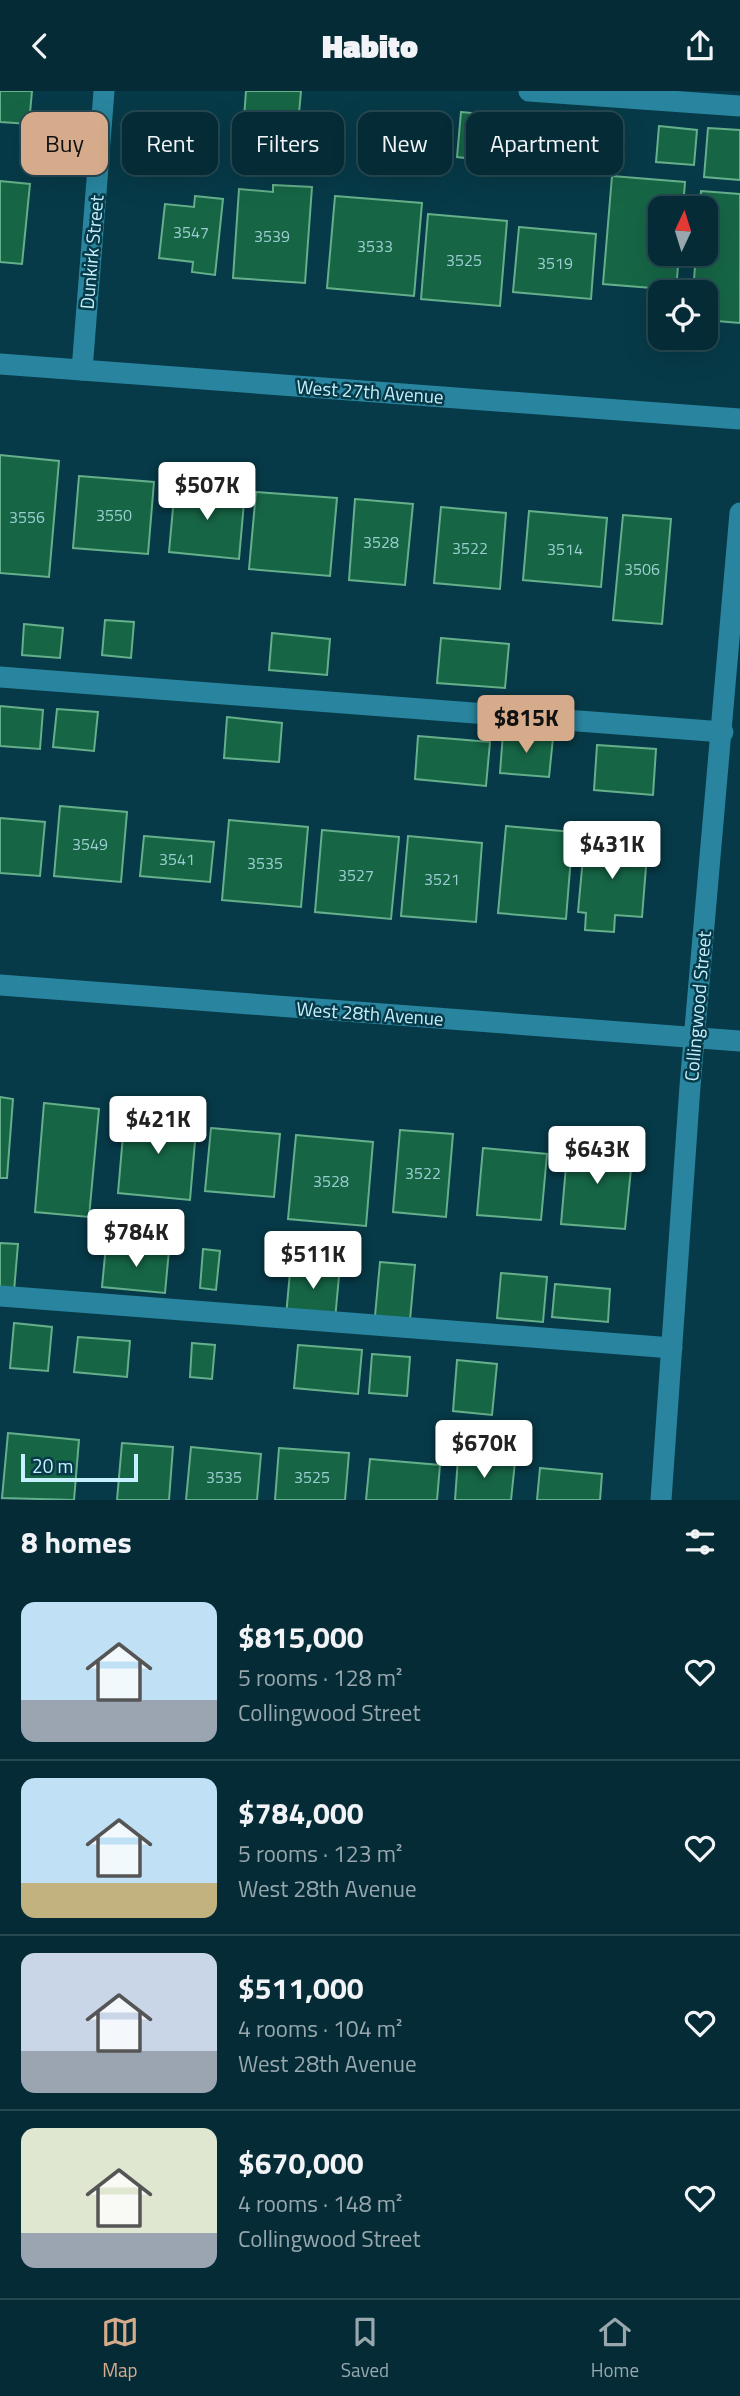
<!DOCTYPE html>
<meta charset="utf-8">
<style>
:root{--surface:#052c36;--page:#0e343e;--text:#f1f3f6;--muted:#97a7ad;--line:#264851;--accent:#d6ab8b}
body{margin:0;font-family:"Titillium Web",sans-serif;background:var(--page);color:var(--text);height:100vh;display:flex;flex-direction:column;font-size:26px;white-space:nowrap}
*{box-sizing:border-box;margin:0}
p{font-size:23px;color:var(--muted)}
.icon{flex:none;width:38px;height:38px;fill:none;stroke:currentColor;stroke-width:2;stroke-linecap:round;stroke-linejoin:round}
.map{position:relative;height:1409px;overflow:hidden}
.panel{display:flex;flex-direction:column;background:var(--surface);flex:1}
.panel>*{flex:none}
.banner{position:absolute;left:21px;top:21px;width:698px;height:63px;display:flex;gap:14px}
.needle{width:46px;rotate:4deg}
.buttons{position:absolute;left:648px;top:105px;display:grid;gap:14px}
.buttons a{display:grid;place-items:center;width:70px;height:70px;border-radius:14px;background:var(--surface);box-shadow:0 7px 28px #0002,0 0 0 2px var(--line);font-size:35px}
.scale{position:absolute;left:21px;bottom:18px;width:117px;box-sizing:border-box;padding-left:7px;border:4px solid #c7f0fe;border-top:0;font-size:19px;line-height:24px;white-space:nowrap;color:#c7f0fe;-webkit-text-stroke:5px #073a48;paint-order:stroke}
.price{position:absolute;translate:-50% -60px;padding:0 16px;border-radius:7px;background:#fff;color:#222;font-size:23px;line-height:46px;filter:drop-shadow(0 2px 4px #0008)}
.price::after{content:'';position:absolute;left:50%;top:42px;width:21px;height:16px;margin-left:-10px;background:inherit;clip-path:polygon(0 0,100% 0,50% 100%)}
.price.current{background:var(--accent);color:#111}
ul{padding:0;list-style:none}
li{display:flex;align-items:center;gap:21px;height:175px;padding:0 21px}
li+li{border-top:2px solid var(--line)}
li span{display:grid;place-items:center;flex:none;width:196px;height:140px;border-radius:14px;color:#555}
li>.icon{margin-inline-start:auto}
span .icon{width:84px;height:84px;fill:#fffc;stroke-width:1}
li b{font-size:30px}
h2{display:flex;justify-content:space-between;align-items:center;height:84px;padding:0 21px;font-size:30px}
.pill{padding:0 24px;border-radius:14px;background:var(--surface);box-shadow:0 7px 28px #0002,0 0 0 2px var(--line);font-size:24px;line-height:63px}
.pill.current{background:var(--accent);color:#111}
header{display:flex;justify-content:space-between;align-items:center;height:91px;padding:0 21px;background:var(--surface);font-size:32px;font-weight:800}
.dock{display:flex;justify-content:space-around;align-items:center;height:98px;border-top:2px solid var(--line);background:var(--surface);font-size:19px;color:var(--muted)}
.dock a{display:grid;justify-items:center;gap:4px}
.dock .current{color:var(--accent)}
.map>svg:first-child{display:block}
</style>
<header><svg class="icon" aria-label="back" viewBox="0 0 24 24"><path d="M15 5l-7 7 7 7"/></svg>Habito<svg class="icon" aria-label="share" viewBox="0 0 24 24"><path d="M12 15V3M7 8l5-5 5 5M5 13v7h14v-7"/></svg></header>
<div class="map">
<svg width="740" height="1409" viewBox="0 0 740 1409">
<rect width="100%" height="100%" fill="#073a48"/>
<g fill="#166646" stroke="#65af8b" stroke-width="2">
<path d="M 0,0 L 32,0 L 29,33 L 0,31 Z"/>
<path d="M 246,0 L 301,0 L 297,45 L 243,41 Z"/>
<path d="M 461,21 L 516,26 L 511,72 L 457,66 Z"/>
<path d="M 532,30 L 574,33 L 571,64 L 529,60 Z"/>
<path d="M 659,35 L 697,39 L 694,74 L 656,71 Z"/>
<path d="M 708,37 L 740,39 L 740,89 L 704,86 Z"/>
<path d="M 612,85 L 685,91 L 683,117 L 660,117 L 660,163 L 679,163 L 676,199 L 603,193 Z"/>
<path d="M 0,90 L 30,93 L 22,173 L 0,171 Z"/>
<path d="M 273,94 L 312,96 L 305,192 L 233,187 L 239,98 L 273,101 Z"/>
<path d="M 701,100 L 740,103 L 740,232 L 705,229 L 705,201 L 693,201 L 696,163 L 705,163 L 705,117 L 700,117 Z"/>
<path d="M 195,105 L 223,108 L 215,184 L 192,181 L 193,171 L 159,167 L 165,113 L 194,116 Z"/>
<path d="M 335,105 L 422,112 L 414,205 L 327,197 Z"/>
<path d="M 428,123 L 507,130 L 500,215 L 421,208 Z"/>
<path d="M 519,136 L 596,143 L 591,208 L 513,201 Z"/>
<path d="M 0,364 L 59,370 L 49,486 L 0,482 Z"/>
<path d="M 79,385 L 154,391 L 148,463 L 73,457 Z"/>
<path d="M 175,395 L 245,400 L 239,468 L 169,461 Z"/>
<path d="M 256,401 L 337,407 L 330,485 L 249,478 Z"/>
<path d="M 355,408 L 413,413 L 405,494 L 349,489 Z"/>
<path d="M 441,416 L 506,422 L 500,498 L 434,492 Z"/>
<path d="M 529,420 L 607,427 L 601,496 L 523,489 Z"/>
<path d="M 623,424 L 671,428 L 662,533 L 613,529 Z"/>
<path d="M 105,529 L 134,531 L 131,567 L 102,564 Z"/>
<path d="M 24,533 L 63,537 L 60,567 L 22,564 Z"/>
<path d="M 272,542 L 330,548 L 327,584 L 269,579 Z"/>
<path d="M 441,547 L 509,553 L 505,597 L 437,592 Z"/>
<path d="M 0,615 L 43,619 L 40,658 L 0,655 Z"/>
<path d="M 57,618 L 98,621 L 94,660 L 53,656 Z"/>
<path d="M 227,626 L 282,632 L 279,671 L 224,667 Z"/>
<path d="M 503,642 L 553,647 L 549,686 L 500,682 Z"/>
<path d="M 418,645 L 490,651 L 486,695 L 415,688 Z"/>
<path d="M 597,654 L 656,658 L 653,704 L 594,699 Z"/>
<path d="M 60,715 L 127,721 L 121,791 L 54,785 Z"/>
<path d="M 0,727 L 45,731 L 40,785 L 0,782 Z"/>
<path d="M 229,729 L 308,736 L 301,816 L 222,809 Z"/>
<path d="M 506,735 L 573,741 L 566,828 L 498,822 Z"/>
<path d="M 322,739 L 399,746 L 391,828 L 315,821 Z"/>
<path d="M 144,745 L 214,751 L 210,791 L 140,785 Z"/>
<path d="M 408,745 L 482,752 L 476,831 L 401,825 Z"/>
<path d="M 585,745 L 648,751 L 642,826 L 615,824 L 614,841 L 585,839 L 586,822 L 578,821 Z"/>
<path d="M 0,1006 L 13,1008 L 7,1087 L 0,1087 Z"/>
<path d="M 44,1012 L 99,1018 L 89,1126 L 35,1121 Z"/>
<path d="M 125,1021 L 197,1027 L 190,1109 L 118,1102 Z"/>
<path d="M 211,1037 L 280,1043 L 274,1106 L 205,1100 Z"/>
<path d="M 400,1039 L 453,1043 L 446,1126 L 393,1121 Z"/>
<path d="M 296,1044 L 373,1051 L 366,1135 L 288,1128 Z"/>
<path d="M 568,1052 L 633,1058 L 625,1138 L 561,1133 Z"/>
<path d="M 483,1057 L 547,1063 L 541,1129 L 477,1124 Z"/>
<path d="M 0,1152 L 18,1153 L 14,1200 L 0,1198 Z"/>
<path d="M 106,1154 L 169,1159 L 165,1202 L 102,1196 Z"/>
<path d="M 203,1158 L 220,1160 L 216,1199 L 200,1197 Z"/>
<path d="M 291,1170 L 340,1174 L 335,1229 L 286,1225 Z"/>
<path d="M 380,1171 L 415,1174 L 410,1229 L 375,1225 Z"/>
<path d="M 501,1182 L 547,1186 L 543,1231 L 497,1227 Z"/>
<path d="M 555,1193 L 610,1198 L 608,1231 L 552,1226 Z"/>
<path d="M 14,1232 L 52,1236 L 48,1280 L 10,1277 Z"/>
<path d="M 78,1246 L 130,1250 L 127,1286 L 74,1281 Z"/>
<path d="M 192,1252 L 215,1254 L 212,1288 L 190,1286 Z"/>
<path d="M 298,1254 L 362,1259 L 358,1303 L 294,1297 Z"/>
<path d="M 372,1263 L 410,1266 L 407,1305 L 369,1302 Z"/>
<path d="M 457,1269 L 497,1273 L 492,1324 L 453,1320 Z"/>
<path d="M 8,1342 L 79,1349 L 74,1409 L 2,1407 Z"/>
<path d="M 122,1352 L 173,1356 L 169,1409 L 117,1409 Z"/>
<path d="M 191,1356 L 261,1363 L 257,1409 L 186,1409 Z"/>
<path d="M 279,1357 L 349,1362 L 345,1409 L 275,1409 Z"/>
<path d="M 458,1367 L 515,1371 L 511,1409 L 455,1409 Z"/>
<path d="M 370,1368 L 440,1374 L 437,1409 L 366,1409 Z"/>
<path d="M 540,1377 L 602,1383 L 600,1409 L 537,1409 Z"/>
</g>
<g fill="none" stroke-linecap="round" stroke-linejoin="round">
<g stroke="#29859f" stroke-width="21">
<path d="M 529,0 L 740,15"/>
<path d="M 0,586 L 723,641"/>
<path d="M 0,1205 L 672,1257"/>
</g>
<g stroke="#29859f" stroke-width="21">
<path d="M 0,273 L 740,328"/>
<path d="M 82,279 L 104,0"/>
<path d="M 0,894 L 740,950"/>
<path d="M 661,1409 L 690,995 L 740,422"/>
</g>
</g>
<g text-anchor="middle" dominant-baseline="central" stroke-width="5" stroke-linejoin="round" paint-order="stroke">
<g font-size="16" fill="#9bced0">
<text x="191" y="141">3547</text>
<text x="272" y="145">3539</text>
<text x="375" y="155">3533</text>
<text x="464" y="169">3525</text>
<text x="555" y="172">3519</text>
<text x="114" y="424">3550</text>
<text x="27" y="426">3556</text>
<text x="381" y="451">3528</text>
<text x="470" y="457">3522</text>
<text x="565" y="458">3514</text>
<text x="642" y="478">3506</text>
<text x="90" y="753">3549</text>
<text x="177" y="768">3541</text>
<text x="265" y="772">3535</text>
<text x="356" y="784">3527</text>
<text x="442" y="788">3521</text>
<text x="423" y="1082">3522</text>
<text x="331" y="1090">3528</text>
<text x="224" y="1386">3535</text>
<text x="312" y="1386">3525</text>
</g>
<g font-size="19" fill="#c7f0fe" stroke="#073a48">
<text transform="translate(91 161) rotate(-85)">Dunkirk Street</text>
<text transform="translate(370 300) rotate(4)">West 27th Avenue</text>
<text transform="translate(697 915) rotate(-85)">Collingwood Street</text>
<text transform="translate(370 922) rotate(4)">West 28th Avenue</text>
</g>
</g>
</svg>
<div class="buttons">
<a><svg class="needle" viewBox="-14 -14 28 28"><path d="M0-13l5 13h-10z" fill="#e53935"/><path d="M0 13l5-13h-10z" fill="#97a7ad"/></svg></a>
<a><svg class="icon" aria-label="locate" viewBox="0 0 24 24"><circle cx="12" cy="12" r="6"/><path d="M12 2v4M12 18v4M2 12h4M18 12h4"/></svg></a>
</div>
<div class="scale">20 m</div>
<b class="price" style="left:207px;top:431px">$507K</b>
<b class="price current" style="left:526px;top:664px">$815K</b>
<b class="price" style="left:612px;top:790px">$431K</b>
<b class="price" style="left:158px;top:1065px">$421K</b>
<b class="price" style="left:597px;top:1095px">$643K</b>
<b class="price" style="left:136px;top:1178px">$784K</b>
<b class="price" style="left:313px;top:1200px">$511K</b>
<b class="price" style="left:484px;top:1389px">$670K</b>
<div class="banner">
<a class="pill current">Buy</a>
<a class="pill">Rent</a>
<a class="pill">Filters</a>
<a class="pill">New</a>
<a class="pill">Apartment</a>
</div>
</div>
<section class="panel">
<h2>8 homes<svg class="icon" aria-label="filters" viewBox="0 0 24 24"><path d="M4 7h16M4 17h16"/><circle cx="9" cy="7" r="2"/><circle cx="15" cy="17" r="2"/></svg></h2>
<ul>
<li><span style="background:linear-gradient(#bfe0f5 70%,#9aa5b1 0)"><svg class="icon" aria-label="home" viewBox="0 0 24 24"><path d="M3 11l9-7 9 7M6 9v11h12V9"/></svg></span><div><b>$815,000</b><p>5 rooms · 128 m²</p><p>Collingwood Street</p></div><svg class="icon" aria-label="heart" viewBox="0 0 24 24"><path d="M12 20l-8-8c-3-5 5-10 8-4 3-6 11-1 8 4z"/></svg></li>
<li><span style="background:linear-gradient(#bfe0f5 75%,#c2b280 0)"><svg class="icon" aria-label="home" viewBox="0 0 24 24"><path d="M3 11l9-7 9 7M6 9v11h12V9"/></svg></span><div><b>$784,000</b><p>5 rooms · 123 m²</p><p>West 28th Avenue</p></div><svg class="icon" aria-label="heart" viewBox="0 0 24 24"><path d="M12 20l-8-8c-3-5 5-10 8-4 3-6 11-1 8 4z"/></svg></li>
<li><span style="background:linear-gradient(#c9d6e8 70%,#9aa5b1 0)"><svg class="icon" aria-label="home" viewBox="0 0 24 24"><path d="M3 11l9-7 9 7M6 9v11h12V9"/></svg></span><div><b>$511,000</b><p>4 rooms · 104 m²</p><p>West 28th Avenue</p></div><svg class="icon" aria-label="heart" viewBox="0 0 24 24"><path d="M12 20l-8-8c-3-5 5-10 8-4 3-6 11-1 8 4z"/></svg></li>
<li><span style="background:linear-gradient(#dfe7d0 75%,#9aa5b1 0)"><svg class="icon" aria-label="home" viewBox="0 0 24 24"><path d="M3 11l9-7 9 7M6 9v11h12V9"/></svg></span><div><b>$670,000</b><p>4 rooms · 148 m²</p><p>Collingwood Street</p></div><svg class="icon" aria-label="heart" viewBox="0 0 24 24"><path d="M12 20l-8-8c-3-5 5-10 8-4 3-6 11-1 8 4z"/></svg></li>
</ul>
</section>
<nav class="dock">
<a class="current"><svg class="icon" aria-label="map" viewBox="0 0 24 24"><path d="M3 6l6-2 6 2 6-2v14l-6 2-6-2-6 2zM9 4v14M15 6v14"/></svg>Map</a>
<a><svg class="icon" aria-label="saved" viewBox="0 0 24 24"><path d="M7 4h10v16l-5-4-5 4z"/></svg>Saved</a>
<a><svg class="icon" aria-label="home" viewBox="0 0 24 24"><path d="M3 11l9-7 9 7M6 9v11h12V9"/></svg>Home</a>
</nav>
